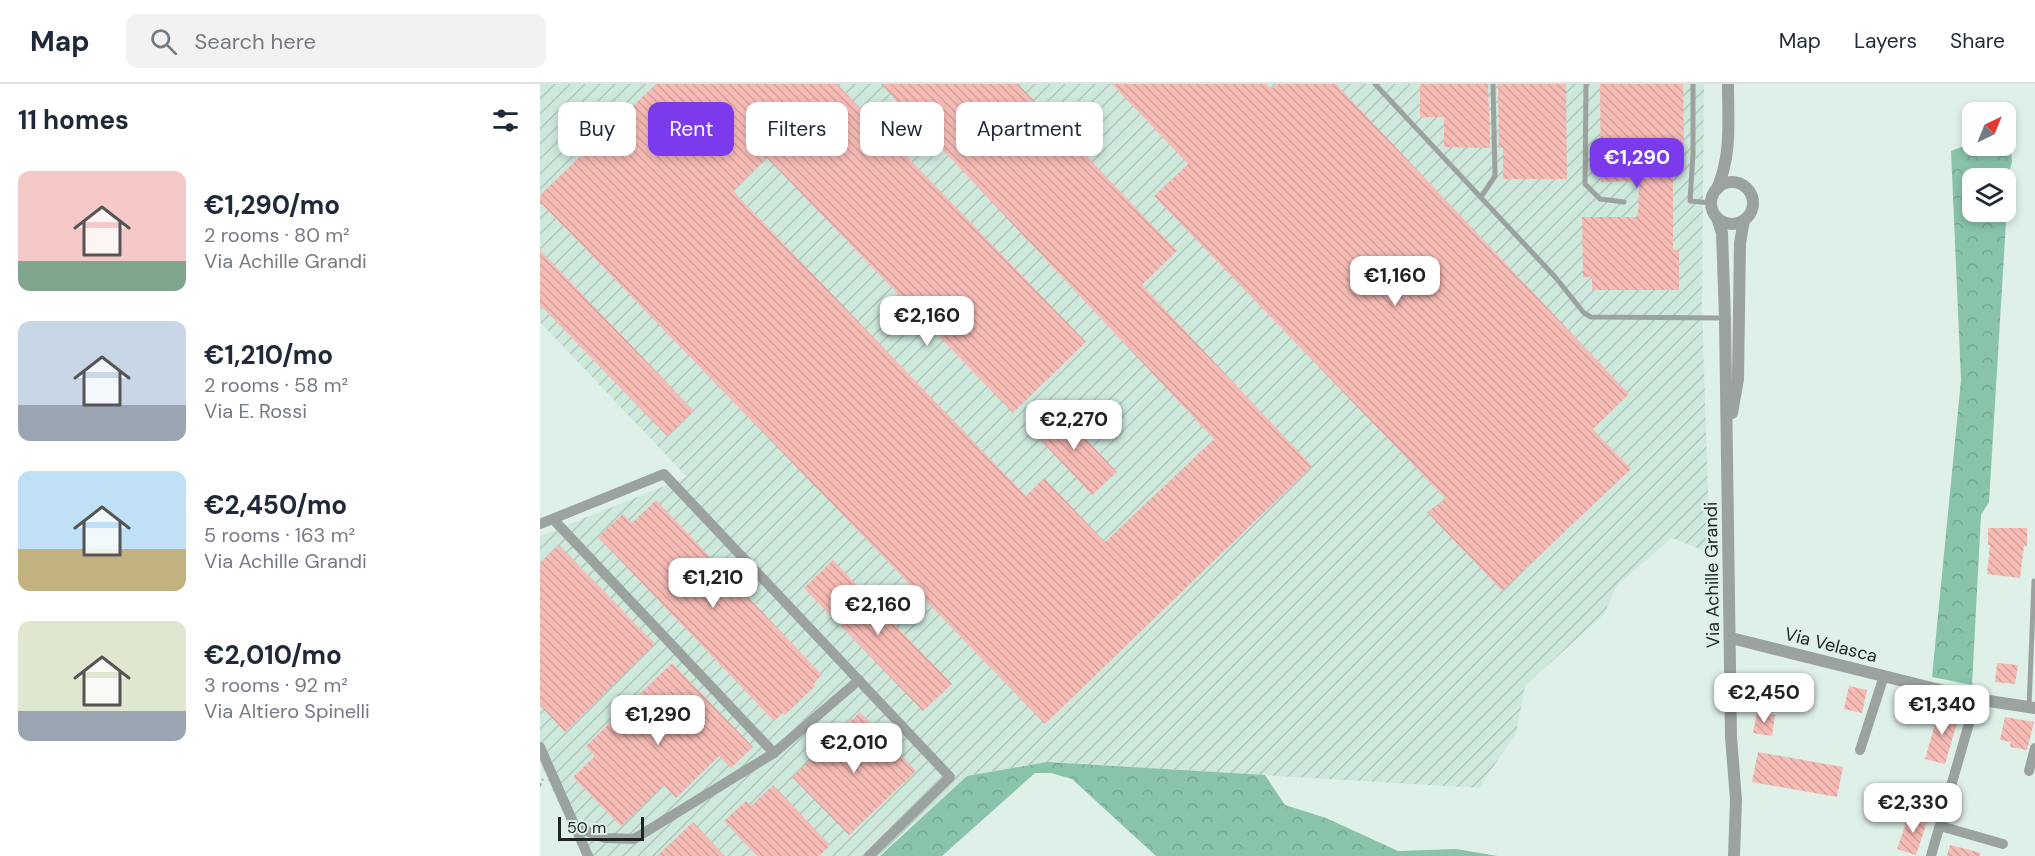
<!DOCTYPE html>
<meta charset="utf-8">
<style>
:root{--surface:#fff;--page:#f2f2f3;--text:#1f2937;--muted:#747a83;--line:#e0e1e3;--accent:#7c3aed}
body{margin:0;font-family:"DM Sans",sans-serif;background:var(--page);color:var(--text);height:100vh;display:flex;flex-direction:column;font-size:22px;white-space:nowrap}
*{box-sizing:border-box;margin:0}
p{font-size:20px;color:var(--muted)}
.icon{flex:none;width:33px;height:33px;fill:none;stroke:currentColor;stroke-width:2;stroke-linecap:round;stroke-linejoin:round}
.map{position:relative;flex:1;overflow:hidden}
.panel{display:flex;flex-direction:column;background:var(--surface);width:540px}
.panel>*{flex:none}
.top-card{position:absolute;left:18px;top:18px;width:570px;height:54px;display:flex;gap:12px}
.needle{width:39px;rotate:43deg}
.controls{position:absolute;left:1422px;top:18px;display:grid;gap:12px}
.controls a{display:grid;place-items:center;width:54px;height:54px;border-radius:12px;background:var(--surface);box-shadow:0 3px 9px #0003;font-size:30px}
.scale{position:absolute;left:18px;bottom:15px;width:86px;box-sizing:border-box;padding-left:6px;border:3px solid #1e2421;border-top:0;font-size:16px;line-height:21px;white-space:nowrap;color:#1e2421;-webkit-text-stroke:4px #dff0e8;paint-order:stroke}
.price{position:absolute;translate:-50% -51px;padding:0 14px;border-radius:12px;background:#fff;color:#222;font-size:20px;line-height:39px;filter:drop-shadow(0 2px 3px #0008)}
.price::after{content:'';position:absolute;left:50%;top:36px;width:18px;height:14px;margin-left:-9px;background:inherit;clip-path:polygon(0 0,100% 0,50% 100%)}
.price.on{background:var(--accent);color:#fff}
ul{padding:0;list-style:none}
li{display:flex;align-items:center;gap:18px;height:150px;padding:0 18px}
li span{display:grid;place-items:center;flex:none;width:168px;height:120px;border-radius:12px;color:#555}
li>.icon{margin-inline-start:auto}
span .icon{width:72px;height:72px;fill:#fffc;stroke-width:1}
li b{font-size:26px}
h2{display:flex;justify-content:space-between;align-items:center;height:72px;padding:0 18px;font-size:26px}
.chip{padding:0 21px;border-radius:12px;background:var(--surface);box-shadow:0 3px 9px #0003;font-size:21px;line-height:54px}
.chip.on{background:var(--accent);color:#fff}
header{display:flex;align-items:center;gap:36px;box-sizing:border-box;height:84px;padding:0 30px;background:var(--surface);border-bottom:2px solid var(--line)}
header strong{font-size:28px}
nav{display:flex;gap:33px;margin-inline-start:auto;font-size:21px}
.search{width:420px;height:54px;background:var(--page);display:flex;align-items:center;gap:15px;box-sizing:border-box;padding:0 21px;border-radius:12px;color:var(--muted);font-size:22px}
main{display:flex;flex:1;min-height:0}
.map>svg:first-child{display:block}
</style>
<header>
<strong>Map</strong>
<div class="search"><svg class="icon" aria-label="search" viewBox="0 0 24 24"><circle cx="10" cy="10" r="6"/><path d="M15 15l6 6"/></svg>Search here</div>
<nav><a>Map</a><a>Layers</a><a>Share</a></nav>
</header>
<main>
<section class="panel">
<h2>11 homes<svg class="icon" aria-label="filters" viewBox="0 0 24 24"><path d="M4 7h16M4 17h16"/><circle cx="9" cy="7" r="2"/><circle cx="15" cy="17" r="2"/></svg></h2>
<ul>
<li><span style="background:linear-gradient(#f6c9c9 75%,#7fa58c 0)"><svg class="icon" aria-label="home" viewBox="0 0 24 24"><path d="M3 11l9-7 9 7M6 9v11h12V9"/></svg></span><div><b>€1,290/mo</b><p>2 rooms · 80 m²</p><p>Via Achille Grandi</p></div></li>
<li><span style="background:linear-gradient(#c9d6e8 70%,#9aa5b1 0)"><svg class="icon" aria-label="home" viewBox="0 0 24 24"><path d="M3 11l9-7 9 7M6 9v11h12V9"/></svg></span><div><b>€1,210/mo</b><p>2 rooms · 58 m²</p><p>Via E. Rossi</p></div></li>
<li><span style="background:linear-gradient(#bfe0f5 65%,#c2b280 0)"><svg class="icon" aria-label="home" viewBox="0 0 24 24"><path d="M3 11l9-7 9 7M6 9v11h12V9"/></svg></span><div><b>€2,450/mo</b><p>5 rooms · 163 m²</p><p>Via Achille Grandi</p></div></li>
<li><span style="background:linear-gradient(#dfe7d0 75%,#9aa5b1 0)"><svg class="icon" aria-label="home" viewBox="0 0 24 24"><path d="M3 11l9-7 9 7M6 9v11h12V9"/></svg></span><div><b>€2,010/mo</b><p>3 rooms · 92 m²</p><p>Via Altiero Spinelli</p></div></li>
</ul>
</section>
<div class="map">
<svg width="1495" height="772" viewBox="0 0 1495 772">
<defs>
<pattern id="industrial-furrows" width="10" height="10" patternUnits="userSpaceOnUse" patternTransform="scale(1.5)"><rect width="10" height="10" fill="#cee8dc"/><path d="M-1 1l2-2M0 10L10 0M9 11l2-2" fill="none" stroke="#b0c7bc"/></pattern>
<pattern id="forest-crowns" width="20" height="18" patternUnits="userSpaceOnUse" patternTransform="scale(1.5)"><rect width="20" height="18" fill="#88c3aa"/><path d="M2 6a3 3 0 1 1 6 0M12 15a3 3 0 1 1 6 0" fill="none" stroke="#75a792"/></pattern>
<pattern id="building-back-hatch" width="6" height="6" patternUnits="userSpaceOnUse" patternTransform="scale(1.5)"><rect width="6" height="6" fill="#f7bbb6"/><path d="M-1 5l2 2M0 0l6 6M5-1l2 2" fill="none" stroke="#d3a19c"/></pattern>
</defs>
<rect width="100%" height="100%" fill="#dff0e8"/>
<path fill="url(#industrial-furrows)" d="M 0,0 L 1164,0 L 1162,224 L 1170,469 L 1132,454 L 1077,501 L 1064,530 L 985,602 L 976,649 L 939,704 L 507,678 L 427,692 L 338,772 L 43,772 L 0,679 L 0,452 L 147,393 L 0,238 Z"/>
<g fill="url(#forest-crowns)" fill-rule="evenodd">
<path d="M 1467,26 L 1472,78 L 1469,88 L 1449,418 L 1441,431 L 1432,601 L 1392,593 L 1421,296 L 1411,67 L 1432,59 L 1432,62 L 1466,62 L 1466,28 L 1462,28 ZM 1432,94 L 1466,94 L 1466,128 L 1432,128 Z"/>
<path d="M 507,678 L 725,691 L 745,721 L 786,734 L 858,767 L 916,765 L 958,772 L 616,772 L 532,695 L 511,689 L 495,689 L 402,772 L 340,772 L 427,692 Z"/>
</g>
<g fill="url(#building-back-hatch)">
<path d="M 116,0 L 297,0 L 546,258 L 473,329 L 227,74 L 193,107 L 486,412 L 504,394 L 565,458 L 674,355 L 341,0 L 478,0 L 637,167 L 602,201 L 772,382 L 505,640 L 0,118 L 0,111 Z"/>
<path d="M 572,0 L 726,0 L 731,5 L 737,0 L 796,0 L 1089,310 L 1053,345 L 1091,385 L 962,507 L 887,428 L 906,415 L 614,112 L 648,80 Z"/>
<path d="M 880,0 L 948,0 L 950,64 L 904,63 L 904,33 L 880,33 Z"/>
<path d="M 958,0 L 1026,0 L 1027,95 L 963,95 L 963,64 L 959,64 Z"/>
<path d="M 1060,0 L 1143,0 L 1144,64 L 1138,64 L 1138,82 L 1133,82 L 1133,166 L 1139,166 L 1139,206 L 1052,206 L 1052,193 L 1043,193 L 1042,133 L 1098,133 L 1099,97 L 1061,98 Z"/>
<path d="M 0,166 L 154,327 L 127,352 L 0,221 Z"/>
<path d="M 516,323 L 577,388 L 552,411 L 491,346 Z"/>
<path d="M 116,416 L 282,591 L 273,600 L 275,602 L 245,631 L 243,629 L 234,637 L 58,453 L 83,430 L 92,439 Z"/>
<path d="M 1448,444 L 1487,444 L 1487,462 L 1484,462 L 1480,494 L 1447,490 L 1450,461 L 1448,461 Z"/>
<path d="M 19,461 L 115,560 L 25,648 L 0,621 L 0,479 Z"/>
<path d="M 293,476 L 412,600 L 383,627 L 264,504 Z"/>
<path d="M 132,579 L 213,663 L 191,684 L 179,672 L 136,714 L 124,701 L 81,742 L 33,693 L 55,672 L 46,662 Z"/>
<path d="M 1457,579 L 1478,581 L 1475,600 L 1455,598 Z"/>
<path d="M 1309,602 L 1327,606 L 1322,629 L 1304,625 Z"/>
<path d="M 1400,623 L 1420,629 L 1405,680 L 1385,675 Z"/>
<path d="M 320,628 L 376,687 L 309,751 L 252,693 Z"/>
<path d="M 1217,628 L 1235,631 L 1232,652 L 1213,649 Z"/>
<path d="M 1465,633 L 1494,638 L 1487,666 L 1470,663 L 1471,658 L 1460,656 Z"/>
<path d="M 1218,668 L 1303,683 L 1297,713 L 1212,698 Z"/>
<path d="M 233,701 L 290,761 L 279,772 L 217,772 L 184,737 L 206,717 L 211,722 Z"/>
<path d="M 1370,728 L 1388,735 L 1376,771 L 1357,765 Z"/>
<path d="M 153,738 L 185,772 L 117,772 Z"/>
<path d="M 1410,761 L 1441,769 L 1440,772 L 1407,772 Z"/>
</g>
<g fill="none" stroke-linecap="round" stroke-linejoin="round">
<path stroke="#a0ada7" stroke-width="2" stroke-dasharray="3 3" stroke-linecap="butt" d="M 0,702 L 3,695"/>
<g stroke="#9ca39f" stroke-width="5">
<path d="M 835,0 L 1016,194 L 1044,229 L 1051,233 L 1185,234"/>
<path d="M 1046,0 L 1045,100 L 1060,115 L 1084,118"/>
<path d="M 1153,0 L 1153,70 L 1150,117 L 1172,119"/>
<path d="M 941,113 L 955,92 L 953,0"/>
<path d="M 1489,623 L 1494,497"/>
</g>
<g stroke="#9ca39f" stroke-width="10">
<path d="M 13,435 L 234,669"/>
<path d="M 0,440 L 124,390 L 410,693 L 329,772"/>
<path d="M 0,663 L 48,772"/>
<path d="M 1320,666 L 1344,592"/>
<path d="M 1489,687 L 1495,664"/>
<path d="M 1400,742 L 1463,760"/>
<path d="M 36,743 L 65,754 L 94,755 L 234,669 L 319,596"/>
<path d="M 1391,772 L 1436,615"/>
</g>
<g stroke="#9ca39f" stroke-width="12">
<circle cx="1192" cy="119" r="21"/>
<path d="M 1177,105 C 1192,70 1188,37 1188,0"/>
<path d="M 1177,134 L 1182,149 L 1185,234 L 1191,653 L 1196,716 L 1194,772"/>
<path d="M 1192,329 L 1198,295 L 1200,159 L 1204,136"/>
<path d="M 1191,554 L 1436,615 L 1495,624"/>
</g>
</g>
<g text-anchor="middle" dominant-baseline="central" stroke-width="5" stroke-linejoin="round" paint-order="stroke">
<g font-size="18" fill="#1e2421" stroke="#dff0e8">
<text transform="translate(1172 491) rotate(-91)">Via Achille Grandi</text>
<text transform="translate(1291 561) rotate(14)">Via Velasca</text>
</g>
</g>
</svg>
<div class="controls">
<a><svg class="needle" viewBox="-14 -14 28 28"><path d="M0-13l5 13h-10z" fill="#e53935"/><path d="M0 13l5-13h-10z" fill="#747a83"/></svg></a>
<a><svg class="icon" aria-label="layers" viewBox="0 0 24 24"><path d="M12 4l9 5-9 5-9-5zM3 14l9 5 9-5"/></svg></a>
</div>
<div class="scale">50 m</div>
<b class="price on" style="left:1097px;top:105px">€1,290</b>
<b class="price" style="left:855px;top:223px">€1,160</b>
<b class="price" style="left:387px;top:263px">€2,160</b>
<b class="price" style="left:534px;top:367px">€2,270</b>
<b class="price" style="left:173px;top:525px">€1,210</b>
<b class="price" style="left:338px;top:552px">€2,160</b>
<b class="price" style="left:1224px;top:640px">€2,450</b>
<b class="price" style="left:1402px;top:652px">€1,340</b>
<b class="price" style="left:118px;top:662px">€1,290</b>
<b class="price" style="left:314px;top:690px">€2,010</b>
<b class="price" style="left:1373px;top:750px">€2,330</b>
<div class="top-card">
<a class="chip">Buy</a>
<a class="chip on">Rent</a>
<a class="chip">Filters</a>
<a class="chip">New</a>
<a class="chip">Apartment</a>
</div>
</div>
</main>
